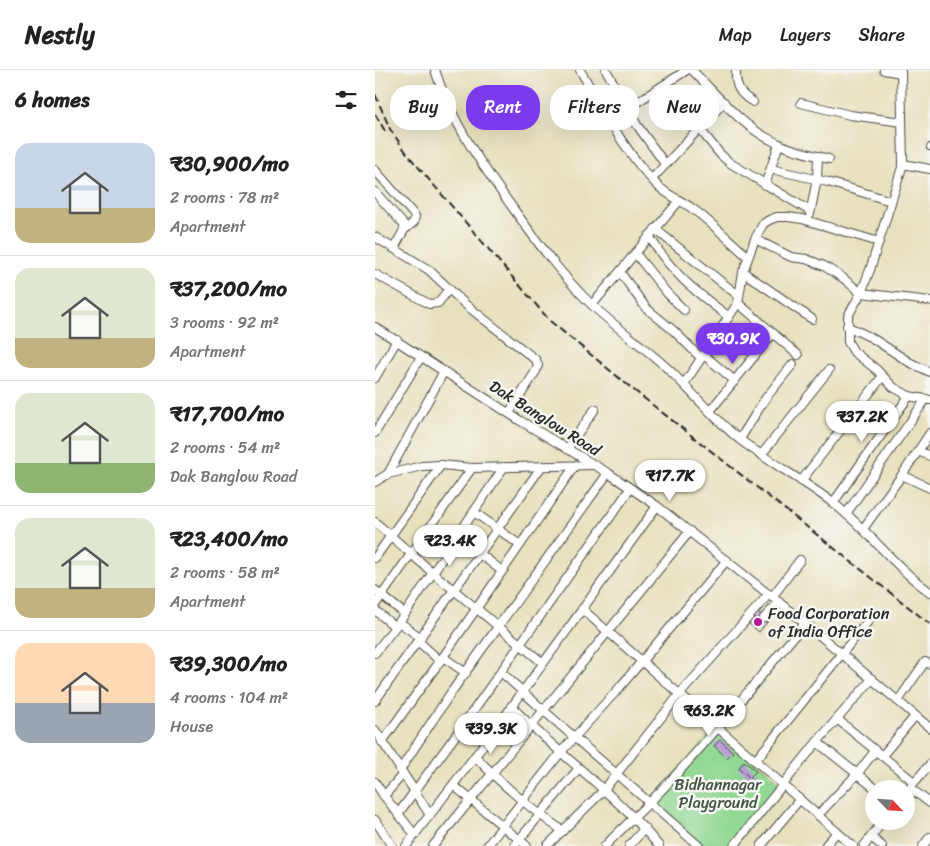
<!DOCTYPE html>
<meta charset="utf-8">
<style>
:root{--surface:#fff;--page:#f2f2f2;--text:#222;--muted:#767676;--line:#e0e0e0;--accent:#7c3aed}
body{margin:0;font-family:Sriracha,sans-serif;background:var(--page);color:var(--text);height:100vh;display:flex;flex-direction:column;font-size:19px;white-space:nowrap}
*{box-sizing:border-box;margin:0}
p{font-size:16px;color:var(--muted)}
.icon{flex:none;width:28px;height:28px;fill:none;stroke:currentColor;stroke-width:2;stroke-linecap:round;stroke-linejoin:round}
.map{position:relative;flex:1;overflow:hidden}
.drawer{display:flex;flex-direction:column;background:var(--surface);width:375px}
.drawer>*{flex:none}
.guide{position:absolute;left:15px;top:15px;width:465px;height:45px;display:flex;gap:10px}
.needle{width:32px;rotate:115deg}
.tools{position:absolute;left:490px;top:710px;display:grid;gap:10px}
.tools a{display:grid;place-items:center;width:50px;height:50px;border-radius:50%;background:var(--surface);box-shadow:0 5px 20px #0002;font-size:25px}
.price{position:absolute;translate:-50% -42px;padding:0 11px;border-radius:18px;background:#fff;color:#222;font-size:16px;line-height:32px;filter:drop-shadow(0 1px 2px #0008)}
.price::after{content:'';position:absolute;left:50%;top:30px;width:15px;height:11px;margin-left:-8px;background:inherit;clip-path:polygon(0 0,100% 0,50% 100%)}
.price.selected{background:var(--accent);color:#fff}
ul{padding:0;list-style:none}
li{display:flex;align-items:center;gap:15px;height:125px;padding:0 15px}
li+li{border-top:1px solid var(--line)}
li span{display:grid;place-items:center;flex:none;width:140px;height:100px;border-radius:15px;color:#555}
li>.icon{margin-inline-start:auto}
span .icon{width:60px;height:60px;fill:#fffc;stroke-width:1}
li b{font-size:21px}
h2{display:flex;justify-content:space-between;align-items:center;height:60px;padding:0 15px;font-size:21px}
.pill{padding:0 18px;border-radius:20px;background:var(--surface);box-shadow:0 5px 20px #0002;font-size:18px;line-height:45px}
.pill.selected{background:var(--accent);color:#fff}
header{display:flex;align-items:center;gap:30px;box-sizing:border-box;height:70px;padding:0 25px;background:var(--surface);border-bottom:1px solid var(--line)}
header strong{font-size:24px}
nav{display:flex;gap:28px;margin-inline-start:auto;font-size:18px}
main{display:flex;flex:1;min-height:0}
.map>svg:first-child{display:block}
</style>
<header>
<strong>Nestly</strong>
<nav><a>Map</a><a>Layers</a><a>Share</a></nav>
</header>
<main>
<section class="drawer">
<h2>6 homes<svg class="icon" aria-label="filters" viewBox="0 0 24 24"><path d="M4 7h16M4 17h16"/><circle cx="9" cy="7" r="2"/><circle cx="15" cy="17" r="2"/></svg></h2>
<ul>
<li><span style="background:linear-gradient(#c9d6e8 65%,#c2b280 0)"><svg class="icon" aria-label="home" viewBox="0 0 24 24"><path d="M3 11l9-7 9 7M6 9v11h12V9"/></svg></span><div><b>₹30,900/mo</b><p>2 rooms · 78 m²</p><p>Apartment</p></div></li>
<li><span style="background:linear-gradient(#dfe7d0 70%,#c2b280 0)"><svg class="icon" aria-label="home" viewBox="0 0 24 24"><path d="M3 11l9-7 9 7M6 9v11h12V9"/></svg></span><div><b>₹37,200/mo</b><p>3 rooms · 92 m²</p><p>Apartment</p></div></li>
<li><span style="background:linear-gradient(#dfe7d0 70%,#8fb573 0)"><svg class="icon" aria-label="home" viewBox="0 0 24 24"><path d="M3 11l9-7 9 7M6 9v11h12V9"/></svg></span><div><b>₹17,700/mo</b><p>2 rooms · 54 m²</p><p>Dak Banglow Road</p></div></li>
<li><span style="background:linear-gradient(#dfe7d0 70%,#c2b280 0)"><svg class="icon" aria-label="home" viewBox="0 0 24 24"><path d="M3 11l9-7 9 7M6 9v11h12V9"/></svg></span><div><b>₹23,400/mo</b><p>2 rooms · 58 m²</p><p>Apartment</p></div></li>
<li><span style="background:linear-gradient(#ffd9b3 60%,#9aa5b1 0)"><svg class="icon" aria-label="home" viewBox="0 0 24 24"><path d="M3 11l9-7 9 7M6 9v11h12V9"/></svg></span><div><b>₹39,300/mo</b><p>4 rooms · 104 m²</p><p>House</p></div></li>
</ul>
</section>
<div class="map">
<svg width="555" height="776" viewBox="0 0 555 776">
<rect width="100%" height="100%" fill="#f6f6f2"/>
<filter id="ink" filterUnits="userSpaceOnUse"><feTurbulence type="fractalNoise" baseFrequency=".02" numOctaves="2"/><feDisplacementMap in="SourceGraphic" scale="10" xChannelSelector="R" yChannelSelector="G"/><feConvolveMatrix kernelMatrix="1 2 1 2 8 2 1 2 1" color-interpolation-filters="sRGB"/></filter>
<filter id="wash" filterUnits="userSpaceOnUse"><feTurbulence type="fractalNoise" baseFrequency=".0096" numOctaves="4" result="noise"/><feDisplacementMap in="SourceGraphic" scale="20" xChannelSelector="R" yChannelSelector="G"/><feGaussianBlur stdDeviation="1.12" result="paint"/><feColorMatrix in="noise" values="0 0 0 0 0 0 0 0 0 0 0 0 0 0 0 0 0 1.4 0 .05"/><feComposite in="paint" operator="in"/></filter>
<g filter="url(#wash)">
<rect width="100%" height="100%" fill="#e8e1be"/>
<path fill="#91d893" stroke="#5e825f" d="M 342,658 L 408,715 L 359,776 L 324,776 L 275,732 Z"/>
<g id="blocks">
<g fill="#b998d6">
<path d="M 381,541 L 393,551 L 384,562 L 372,552 Z"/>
<path d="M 345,670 L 358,682 L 352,688 L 339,676 Z"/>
<path d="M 369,691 L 381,701 L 375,708 L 364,698 Z"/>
</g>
</g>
</g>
<g filter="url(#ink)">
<use href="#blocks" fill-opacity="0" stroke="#474641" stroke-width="1"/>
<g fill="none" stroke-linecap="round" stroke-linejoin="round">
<defs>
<path id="service" d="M 554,78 L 555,76"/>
<g id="minor">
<path d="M 60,0 C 76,52 108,97 140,141 C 163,173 187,206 216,234 C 240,257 267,275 291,297 C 316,320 338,348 364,369 C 394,392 428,410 458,433 C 493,459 518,496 555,522"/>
<path d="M 205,0 C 228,39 250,83 282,115 C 293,126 306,130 318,139 C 337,153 355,171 373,187"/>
<path d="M 231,0 L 262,55 L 290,94"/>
<path d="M 317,0 C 343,26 368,58 402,73 C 417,81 437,84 454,89"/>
<path d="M 361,0 C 360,16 364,24 378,32"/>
<path d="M 509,0 L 526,3"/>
<path d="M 526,0 L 528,94 L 495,200 L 486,223 L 473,246 L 473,272 L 479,282 L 502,300 L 518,317 L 534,326 L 555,330"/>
<path d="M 426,33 L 475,45 L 527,52"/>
<path d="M 253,38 L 312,0"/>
<path d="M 324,58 L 345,84 L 355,93 L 435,141"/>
<path d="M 528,94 L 555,99"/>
<path d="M 396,99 L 453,112 L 516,131"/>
<path d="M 0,100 L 40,146 L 39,152 L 29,160"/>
<path d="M 277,109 L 349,32"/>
<path d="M 390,115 L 404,74"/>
<path d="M 0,122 L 29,155 L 29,160 L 19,178"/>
<path d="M 435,144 L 442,109 L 443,86"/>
<path d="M 280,159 L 364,226"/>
<path d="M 274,166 C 298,205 319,220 354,247"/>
<path d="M 0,167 L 54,200 L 91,235 L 161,290 L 163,295 L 161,301 L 134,343"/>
<path d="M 380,169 L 416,187 L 431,189 L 449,196 L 468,208 L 486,223 L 555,231"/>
<path d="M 260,183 L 292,223 L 309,240"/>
<path d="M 245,202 L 271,238 L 299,261 L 326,288"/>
<path d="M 368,202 L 437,249"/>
<path d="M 0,204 L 54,234 L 63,233 L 74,219"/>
<path d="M 363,233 L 423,285"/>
<path d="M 217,235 L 304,131"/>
<path d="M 472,256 L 497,268 L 534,292 L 555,302"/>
<path d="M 0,257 L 144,350 L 233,403 L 282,436 L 430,553 L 555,658"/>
<path d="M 329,285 L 360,311"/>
<path d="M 0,308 L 22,270"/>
<path d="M 309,314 L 363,233 L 368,202 L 380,169 L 388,154 L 394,150 L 402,147 L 413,147 L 427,149 L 504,172"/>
<path d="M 335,341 L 398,263"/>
<path d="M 0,363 L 46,287"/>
<path d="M 365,369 L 390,329 L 418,294"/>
<path d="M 192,379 L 220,339"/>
<path d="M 543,381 L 555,386"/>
<path d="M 387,384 L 454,300"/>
<path d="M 13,404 L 69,301"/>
<path d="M 527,405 L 555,418"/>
<path d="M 426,411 L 507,307"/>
<path d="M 0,412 L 13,404 L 47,396 L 66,395 L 97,398 L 220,395"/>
<path d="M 458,433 L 534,326"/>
<path d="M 99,442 L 145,475"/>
<path d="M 471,444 L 551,329"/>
<path d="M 0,452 L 58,503 L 168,593"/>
<path d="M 488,459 L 527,405 L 555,363"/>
<path d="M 105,484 L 127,501"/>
<path d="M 0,488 L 66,395"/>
<path d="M 0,520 L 30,544"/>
<path d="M 397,527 L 425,490"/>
<path d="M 0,535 L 97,398"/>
<path d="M 207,539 L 478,776"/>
<path d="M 0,540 L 20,557"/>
<path d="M 389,548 L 404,532"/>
<path d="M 24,552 L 46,568"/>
<path d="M 43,571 L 65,591"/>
<path d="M 0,583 L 30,544 L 129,397"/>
<path d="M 68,587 L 91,603"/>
<path d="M 126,602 L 168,640 L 324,776"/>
<path d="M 0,631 L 167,396"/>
<path d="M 523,631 L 550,592 L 555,594"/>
<path d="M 136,636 C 183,684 241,724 284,776"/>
<path d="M 462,649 L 539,712"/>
<path d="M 0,660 L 55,745"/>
<path d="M 7,672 L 68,587 L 199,397"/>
<path d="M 442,672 L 501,719"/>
<path d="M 100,686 C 127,715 156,739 188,761"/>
<path d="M 507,686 L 540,646"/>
<path d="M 380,691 L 498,545"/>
<path d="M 25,700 L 75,624 L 233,403"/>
<path d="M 0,712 L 9,726 L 40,765"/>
<path d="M 78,715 L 152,776"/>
<path d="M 535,718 L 555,733"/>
<path d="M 531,722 L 555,694"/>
<path d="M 9,726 L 28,704"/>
<path d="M 23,744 L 86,658 L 255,419"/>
<path d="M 443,745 L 482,704 L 500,681"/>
<path d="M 0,750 L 17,776"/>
<path d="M 496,767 L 507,776"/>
<path d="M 31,776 L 120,660 L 282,436"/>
<path d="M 58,776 L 315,461"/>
<path d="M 112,776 L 186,682 L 245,617 L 352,490"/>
<path d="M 139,776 L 204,698"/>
<path d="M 172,776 L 228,721 L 304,625 L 394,524"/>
<path d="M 230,776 C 245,760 261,746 276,731 C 331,675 380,613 430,553"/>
<path d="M 254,776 L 270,758"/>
<path d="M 359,776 L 442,672 L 497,609"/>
<path d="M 386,776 L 425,729"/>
<path d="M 450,776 L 462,762"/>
<path d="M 489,776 L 508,751"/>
<path d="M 548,776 L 555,767"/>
</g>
</defs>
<use href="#service" stroke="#474641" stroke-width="6"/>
<use href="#minor" stroke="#474641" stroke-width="10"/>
<use href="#service" stroke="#fff" stroke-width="4"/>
<use href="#minor" stroke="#fff" stroke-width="8"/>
<g stroke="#2b2b2b" stroke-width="2" stroke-dasharray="8 4" stroke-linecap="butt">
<path d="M 0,24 L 15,59 L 33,85 L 175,251 L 260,321 L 555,554"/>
<path d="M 0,44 L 10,61"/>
</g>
</g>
</g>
<circle fill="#b5179e" stroke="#f6f6f2" stroke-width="2" cx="383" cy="552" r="5"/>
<g text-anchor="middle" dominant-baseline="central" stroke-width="5" stroke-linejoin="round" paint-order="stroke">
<g font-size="16" fill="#2b2b2b" stroke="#f6f6f2">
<text transform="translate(170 348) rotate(32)">Dak Banglow Road</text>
</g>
<g font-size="16" fill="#2b2b2b" stroke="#f6f6f2" text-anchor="start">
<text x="393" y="543">Food Corporation<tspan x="393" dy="18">of India Office</tspan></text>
</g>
<g font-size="16" fill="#445645" stroke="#f6f6f2">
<text x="343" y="714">Bidhannagar<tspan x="343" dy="18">Playground</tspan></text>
</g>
</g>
</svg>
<div class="tools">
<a><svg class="needle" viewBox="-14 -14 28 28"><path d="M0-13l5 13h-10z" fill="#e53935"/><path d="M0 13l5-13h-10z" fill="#767676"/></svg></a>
</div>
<b class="price selected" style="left:358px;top:295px">₹30.9K</b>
<b class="price" style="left:487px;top:373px">₹37.2K</b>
<b class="price" style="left:295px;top:432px">₹17.7K</b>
<b class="price" style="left:75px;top:497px">₹23.4K</b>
<b class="price" style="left:334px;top:667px">₹63.2K</b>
<b class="price" style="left:116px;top:685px">₹39.3K</b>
<div class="guide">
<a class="pill">Buy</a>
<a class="pill selected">Rent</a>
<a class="pill">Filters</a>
<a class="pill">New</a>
</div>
</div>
</main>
